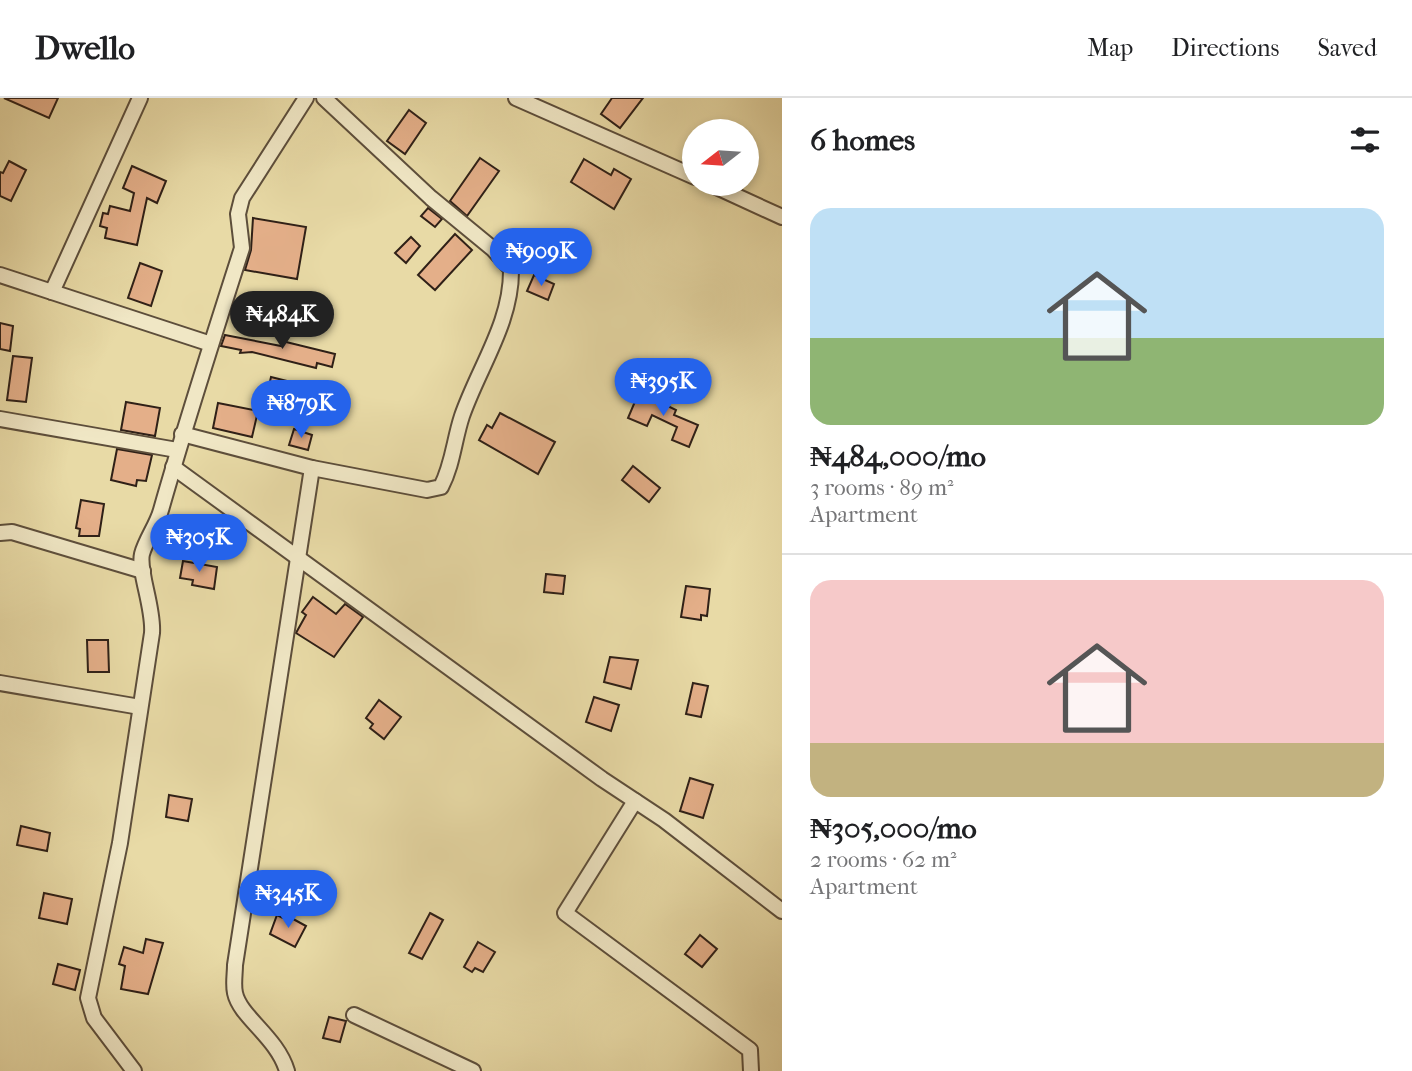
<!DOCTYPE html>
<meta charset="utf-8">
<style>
:root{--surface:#fff;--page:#f6f6f6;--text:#202124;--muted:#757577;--line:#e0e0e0;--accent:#2563eb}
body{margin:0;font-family:"IM FELL French Canon",serif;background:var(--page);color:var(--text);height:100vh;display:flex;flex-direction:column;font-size:26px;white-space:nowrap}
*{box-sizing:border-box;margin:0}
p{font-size:23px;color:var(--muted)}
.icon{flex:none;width:38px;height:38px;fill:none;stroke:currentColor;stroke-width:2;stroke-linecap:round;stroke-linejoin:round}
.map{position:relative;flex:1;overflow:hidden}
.drawer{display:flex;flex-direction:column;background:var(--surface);width:630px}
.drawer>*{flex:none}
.needle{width:46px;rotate:253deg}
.controls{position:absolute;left:682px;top:21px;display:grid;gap:14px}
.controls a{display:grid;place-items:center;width:77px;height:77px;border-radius:50%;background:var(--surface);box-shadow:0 4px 10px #0003;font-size:35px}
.price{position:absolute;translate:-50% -60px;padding:0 16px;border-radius:24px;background:var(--accent);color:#fff;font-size:23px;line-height:46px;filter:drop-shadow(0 2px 4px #0008)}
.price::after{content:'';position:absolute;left:50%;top:42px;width:21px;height:16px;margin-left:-10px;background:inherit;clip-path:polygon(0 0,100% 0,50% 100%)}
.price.active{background:#222;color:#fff}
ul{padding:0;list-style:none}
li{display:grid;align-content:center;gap:14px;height:371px;padding:0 28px}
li+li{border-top:2px solid var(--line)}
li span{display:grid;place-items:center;height:217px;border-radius:21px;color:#555}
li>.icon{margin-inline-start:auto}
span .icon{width:126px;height:126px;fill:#fffc;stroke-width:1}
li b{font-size:30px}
h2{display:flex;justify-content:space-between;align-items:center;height:84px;padding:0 28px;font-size:30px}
header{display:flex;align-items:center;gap:42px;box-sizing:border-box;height:98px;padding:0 35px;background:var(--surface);border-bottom:2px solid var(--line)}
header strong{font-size:33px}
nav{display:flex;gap:38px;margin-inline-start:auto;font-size:24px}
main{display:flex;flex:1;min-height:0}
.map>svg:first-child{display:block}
</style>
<header>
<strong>Dwello</strong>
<nav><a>Map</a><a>Directions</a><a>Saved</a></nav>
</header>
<main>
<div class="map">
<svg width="782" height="973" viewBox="0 0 782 973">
<rect width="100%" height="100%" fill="#e8daa6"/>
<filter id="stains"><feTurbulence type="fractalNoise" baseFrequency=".00286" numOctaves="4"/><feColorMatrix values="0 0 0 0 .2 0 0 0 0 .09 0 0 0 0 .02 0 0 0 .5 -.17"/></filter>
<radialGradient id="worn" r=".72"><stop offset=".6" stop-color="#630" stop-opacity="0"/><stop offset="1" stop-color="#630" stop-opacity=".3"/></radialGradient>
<g fill="#e4af89" stroke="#2f2017" stroke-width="2">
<path d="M 4,0 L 58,0 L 49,20 Z"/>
<path d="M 612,0 L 643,0 L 620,30 L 601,16 Z"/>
<path d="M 409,12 L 426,25 L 405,56 L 387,43 Z"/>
<path d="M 480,60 L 499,73 L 467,118 L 450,103 Z"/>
<path d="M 584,61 L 611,77 L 614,71 L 631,81 L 614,111 L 571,84 Z"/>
<path d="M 9,63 L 26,72 L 11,103 L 0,98 L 0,74 L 3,75 Z"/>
<path d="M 132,68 L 166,83 L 157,105 L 147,100 L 137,147 L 105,140 L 107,130 L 100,128 L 103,115 L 108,116 L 110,108 L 130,113 L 134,95 L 123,90 Z"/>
<path d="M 428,110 L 442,121 L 435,129 L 421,118 Z"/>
<path d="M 253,120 L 306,129 L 297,181 L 245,172 L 251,152 Z"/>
<path d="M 455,136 L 472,152 L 435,192 L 418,177 Z"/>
<path d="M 411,139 L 420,148 L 406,165 L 395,155 Z"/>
<path d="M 140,165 L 162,173 L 151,208 L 128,200 Z"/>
<path d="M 534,177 L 554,186 L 548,202 L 527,193 Z"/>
<path d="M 0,225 L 13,228 L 10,253 L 0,251 Z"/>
<path d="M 225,237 L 281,248 L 282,243 L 335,256 L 332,269 L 317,265 L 316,270 L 252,254 L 240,255 L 241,252 L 221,248 Z"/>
<path d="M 13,258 L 32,260 L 26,304 L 7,302 Z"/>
<path d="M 271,279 L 287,283 L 282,301 L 267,297 Z"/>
<path d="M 639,294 L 676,312 L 674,317 L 698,327 L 689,349 L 672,342 L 677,329 L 652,317 L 647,328 L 628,320 Z"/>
<path d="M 126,304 L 160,310 L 155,338 L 121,332 Z"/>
<path d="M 218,305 L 258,313 L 252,339 L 213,330 Z"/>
<path d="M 500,315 L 555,344 L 538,376 L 479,342 L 487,327 L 492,330 Z"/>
<path d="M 294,331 L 312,337 L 308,352 L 289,347 Z"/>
<path d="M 117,351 L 152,357 L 146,383 L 137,382 L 136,388 L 111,382 Z"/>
<path d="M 633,368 L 660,390 L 649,404 L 622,382 Z"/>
<path d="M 81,402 L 104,406 L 99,438 L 79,438 L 80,431 L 76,430 Z"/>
<path d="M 183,463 L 217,469 L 214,491 L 192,487 L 193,482 L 180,480 Z"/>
<path d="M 546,476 L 565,478 L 563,496 L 544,494 Z"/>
<path d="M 686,488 L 710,491 L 707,518 L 701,517 L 701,522 L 681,519 Z"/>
<path d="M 313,499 L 336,516 L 345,506 L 363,519 L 334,559 L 296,535 L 306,517 L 302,514 Z"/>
<path d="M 87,542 L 108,542 L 109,574 L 88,574 Z"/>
<path d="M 610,559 L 638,562 L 631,591 L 604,584 Z"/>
<path d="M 693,585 L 708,588 L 701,619 L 686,616 Z"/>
<path d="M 594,599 L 619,607 L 611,633 L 586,624 Z"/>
<path d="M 379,602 L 401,619 L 384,641 L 370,630 L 373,626 L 366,620 Z"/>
<path d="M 690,680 L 713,687 L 703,720 L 680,713 Z"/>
<path d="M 169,697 L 192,701 L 188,723 L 166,719 Z"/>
<path d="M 21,728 L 50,735 L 47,753 L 17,747 Z"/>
<path d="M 44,795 L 72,801 L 67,826 L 39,820 Z"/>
<path d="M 430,815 L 443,822 L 422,861 L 409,855 Z"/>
<path d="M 284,816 L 306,828 L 295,849 L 270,836 L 277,817 L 283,820 Z"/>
<path d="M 700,837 L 717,851 L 702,869 L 685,856 Z"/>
<path d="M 146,841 L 163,845 L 148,896 L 121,891 L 125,868 L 119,866 L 124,849 L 143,855 Z"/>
<path d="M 478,844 L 495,854 L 483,874 L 475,870 L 472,874 L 464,869 Z"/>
<path d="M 58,866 L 80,872 L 75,892 L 53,886 Z"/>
<path d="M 329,919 L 346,923 L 340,944 L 323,940 Z"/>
</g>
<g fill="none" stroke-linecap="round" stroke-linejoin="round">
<defs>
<g id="minor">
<path d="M 140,0 L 52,194 L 211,246"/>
<path d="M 516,0 L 695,79"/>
<path d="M 710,86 L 782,119"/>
<path d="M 0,177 L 52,194"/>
<path d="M 0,321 L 177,352"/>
<path d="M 182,336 L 312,370 L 427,392 L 441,389 C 453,366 454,342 462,318 C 479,269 512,224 511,171 L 493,151 L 431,100 L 324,0"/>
<path d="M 173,369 L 602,681 L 664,722 L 782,813"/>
<path d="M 0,435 L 12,434 L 143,473"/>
<path d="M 0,585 L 140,609"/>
<path d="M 635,703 L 565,815 L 750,952 L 751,973"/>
<path d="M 354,917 L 473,973"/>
<path d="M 134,973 L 94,920 L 88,900 L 120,745 L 152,535 C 154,510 138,473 142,456 C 146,441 157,427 161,412 C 186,324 214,237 242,150 L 238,116 L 242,100 L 306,0"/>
<path d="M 287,973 C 277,939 240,919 235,895 C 233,886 235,876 235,867 L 312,370"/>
</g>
</defs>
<use href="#minor" stroke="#5d4e3b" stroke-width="18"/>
<use href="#minor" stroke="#f0e7c5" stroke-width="14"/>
</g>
<rect width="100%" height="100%" filter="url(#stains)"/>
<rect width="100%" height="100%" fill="url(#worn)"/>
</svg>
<div class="controls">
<a><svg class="needle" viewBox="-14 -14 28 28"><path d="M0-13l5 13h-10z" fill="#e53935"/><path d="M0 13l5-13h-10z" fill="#757577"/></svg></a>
</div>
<b class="price" style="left:541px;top:190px">₦909K</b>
<b class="price active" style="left:282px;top:253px">₦484K</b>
<b class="price" style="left:663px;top:320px">₦395K</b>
<b class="price" style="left:301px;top:342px">₦879K</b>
<b class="price" style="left:199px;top:476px">₦305K</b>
<b class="price" style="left:288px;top:832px">₦345K</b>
</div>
<section class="drawer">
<h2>6 homes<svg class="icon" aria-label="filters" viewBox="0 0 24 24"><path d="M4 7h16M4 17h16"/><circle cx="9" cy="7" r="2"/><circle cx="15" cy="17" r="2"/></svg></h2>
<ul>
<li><span style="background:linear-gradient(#bfe0f5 60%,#8fb573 0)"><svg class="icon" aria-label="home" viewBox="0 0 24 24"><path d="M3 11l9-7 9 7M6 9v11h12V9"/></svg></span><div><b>₦484,000/mo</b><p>3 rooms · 89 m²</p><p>Apartment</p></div></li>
<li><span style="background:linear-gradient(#f6c9c9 75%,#c2b280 0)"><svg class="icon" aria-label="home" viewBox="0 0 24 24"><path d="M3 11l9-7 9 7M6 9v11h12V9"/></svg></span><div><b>₦305,000/mo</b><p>2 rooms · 62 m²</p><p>Apartment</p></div></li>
</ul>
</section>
</main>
